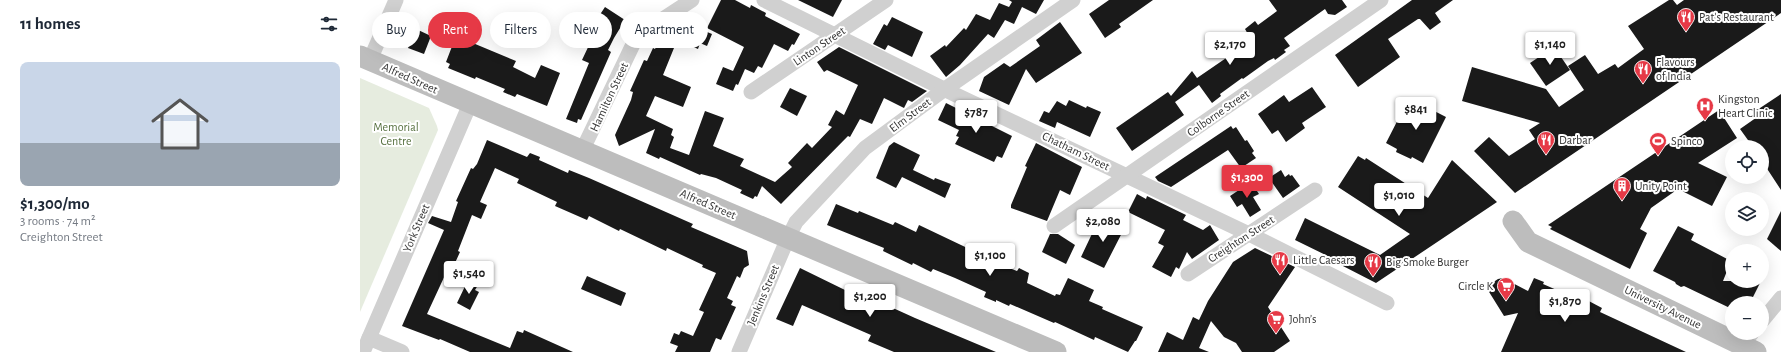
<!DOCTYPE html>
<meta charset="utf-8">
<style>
:root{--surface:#fff;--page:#f6f6f7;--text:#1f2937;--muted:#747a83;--line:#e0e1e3;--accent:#e63946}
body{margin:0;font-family:"Alegreya Sans",sans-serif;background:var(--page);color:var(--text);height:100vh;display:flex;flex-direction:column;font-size:15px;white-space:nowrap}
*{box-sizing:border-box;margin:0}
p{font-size:13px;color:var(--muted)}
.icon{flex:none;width:22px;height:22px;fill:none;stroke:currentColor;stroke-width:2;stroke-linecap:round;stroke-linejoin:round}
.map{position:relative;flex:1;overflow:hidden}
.drawer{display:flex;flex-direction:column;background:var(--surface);width:360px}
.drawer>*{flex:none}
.top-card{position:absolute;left:12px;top:12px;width:380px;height:36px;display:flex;gap:8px}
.controls{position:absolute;left:1365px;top:140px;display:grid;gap:8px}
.controls a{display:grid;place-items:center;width:44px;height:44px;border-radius:50%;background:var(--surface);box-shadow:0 4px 16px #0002;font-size:20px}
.price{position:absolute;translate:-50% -34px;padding:0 9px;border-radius:4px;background:#fff;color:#222;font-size:13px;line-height:26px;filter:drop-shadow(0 1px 2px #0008)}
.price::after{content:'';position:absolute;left:50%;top:24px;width:12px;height:9px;margin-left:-6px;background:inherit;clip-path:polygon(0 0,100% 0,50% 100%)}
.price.current{background:var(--accent);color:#fff}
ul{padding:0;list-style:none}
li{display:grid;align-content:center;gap:8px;height:212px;padding:0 20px}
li+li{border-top:1px solid var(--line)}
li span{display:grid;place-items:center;height:124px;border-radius:8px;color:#555}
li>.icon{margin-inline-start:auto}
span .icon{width:72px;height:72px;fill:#fffc;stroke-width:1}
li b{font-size:17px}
h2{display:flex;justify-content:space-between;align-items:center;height:48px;padding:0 20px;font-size:17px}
.pill{padding:0 14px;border-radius:18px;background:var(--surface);box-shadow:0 4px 16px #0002;font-size:14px;line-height:36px}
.pill.current{background:var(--accent);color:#fff}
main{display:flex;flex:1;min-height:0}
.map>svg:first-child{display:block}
</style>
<main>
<section class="drawer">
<h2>11 homes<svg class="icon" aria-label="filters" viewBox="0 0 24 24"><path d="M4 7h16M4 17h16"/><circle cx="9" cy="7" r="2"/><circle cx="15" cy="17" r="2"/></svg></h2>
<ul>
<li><span style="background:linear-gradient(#c9d6e8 65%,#9aa5b1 0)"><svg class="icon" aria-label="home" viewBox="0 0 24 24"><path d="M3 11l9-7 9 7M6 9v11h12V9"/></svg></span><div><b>$1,300/mo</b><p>3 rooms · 74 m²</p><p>Creighton Street</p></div></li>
</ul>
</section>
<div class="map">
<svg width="1421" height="352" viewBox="0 0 1421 352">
<rect width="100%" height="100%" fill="#fff"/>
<path fill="#e6ecdf" d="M 0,78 L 69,108 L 77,126 L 78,130 L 0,312 Z"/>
<g fill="#1a1a1a">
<path d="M 361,0 L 375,0 L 390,8 L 391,5 L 406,13 L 405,16 L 440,34 L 434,45 L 432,44 L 428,51 L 414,44 L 402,68 L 398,66 L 394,73 L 385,69 L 378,85 L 376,84 L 373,91 L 356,84 L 363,67 L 373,71 L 384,47 L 347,28 Z"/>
<path d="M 438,0 L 482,0 L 473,17 Z"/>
<path d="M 649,0 L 684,0 L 676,14 L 662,7 L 654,24 L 645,20 L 634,38 L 628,34 L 600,65 L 586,77 L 570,56 L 585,45 L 586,47 L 604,28 L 606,30 L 616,14 L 630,20 L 639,3 L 649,7 L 652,2 Z"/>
<path d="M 749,0 L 793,0 L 759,24 L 761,27 L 745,38 L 729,14 Z"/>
<path d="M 909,0 L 982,0 L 987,7 L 975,15 L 968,14 L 965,9 L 924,38 L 930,46 L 924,50 L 926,52 L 915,60 L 914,58 L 908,61 L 883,79 L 882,78 L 860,94 L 861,96 L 852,103 L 839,85 L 815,102 L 824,115 L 772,151 L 756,128 L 808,92 L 811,96 L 832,71 L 837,78 L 872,54 L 870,50 L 889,36 L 885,29 L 895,21 L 898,25 L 917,11 Z"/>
<path d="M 1052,0 L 1093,0 L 1075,13 L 1081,22 L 1070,30 L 1060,19 L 1058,19 L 1028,39 L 1040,57 L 998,87 L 975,55 Z"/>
<path d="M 1309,0 L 1313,0 L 1317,5 L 1324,0 L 1421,0 L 1421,13 L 1155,193 L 1114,151 L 1129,137 L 1149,156 L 1175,139 L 1169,130 L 1180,123 L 1102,101 L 1112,67 L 1186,89 L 1199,107 L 1224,90 L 1208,66 L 1225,55 L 1238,74 L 1255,64 L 1258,68 L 1284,49 L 1268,26 Z"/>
<path d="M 245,7 L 265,20 L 254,38 L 248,50 L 251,52 L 221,120 L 218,119 L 217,123 L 206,119 L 229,63 L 222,60 L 239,24 L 235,22 Z"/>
<path d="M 532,17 L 563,32 L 552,57 L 528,45 L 525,50 L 513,44 L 524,24 L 527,26 Z"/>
<path d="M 323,22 L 352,34 L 347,46 L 340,43 L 338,49 L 316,39 Z"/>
<path d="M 700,22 L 722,53 L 676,83 L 666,69 L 649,105 L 619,91 L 624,77 L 644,63 L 650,67 L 680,46 L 676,40 Z"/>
<path d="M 56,29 L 71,36 L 64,54 L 48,48 Z"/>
<path d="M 96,36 L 156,61 L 153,67 L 175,78 L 181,65 L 200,73 L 187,106 L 157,94 L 155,97 L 143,92 L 145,89 L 116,77 L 115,79 L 88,68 L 90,64 L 86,62 Z"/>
<path d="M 299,41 L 314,48 L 303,75 L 331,87 L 323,107 L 295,96 L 286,116 L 313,129 L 311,135 L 314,137 L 310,148 L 329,155 L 345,111 L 364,118 L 353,146 L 384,159 L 380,166 L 415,182 L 432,167 L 428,163 L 447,143 L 452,148 L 472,127 L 468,125 L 476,110 L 484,115 L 498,85 L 467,70 L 464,72 L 457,62 L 479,47 L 567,91 L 552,102 L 548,100 L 544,108 L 524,98 L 512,124 L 500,119 L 490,137 L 488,136 L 421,204 L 402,186 L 397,197 L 395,196 L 393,199 L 380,193 L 382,190 L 356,178 L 341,174 L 340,175 L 300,157 L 299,159 L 286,153 L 295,129 L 259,146 L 255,135 L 271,100 L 273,92 L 270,91 L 284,60 L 287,61 L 293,48 L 295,49 Z"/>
<path d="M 1194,47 L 1210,70 L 1186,86 L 1170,63 Z"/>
<path d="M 952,87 L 966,107 L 942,123 L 945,128 L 926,142 L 918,130 L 912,134 L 898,114 L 924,95 L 929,102 Z"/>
<path d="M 430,88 L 447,96 L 437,116 L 420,107 Z"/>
<path d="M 1421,94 L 1421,190 L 1402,161 L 1402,147 L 1393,147 L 1380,129 L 1400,115 L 1397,110 Z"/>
<path d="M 1049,98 L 1086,117 L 1063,163 L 1052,157 L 1051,159 L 1036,152 L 1037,149 L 1026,143 Z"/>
<path d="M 709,100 L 726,108 L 727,106 L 741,112 L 730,137 L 697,122 L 695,128 L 679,121 L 684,111 L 689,113 L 697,101 L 706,106 Z"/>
<path d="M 586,103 L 652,136 L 642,158 L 637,156 L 634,162 L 595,144 L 599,137 L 596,136 L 599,130 L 578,120 Z"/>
<path d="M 1359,110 L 1377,138 L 1338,163 L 1367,177 L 1352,206 L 1318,189 L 1291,208 L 1280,229 L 1287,233 L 1270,269 L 1190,229 L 1192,227 L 1188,225 Z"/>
<path d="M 871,126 L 873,129 L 876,127 L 885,141 L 887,140 L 894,151 L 892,153 L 896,158 L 881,168 L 868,150 L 811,187 L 798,181 L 795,177 Z"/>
<path d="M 127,140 L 167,157 L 170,153 L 180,157 L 179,160 L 208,173 L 209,170 L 229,178 L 333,224 L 331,227 L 387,251 L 389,265 L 384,268 L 380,278 L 377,276 L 367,298 L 373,301 L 371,305 L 376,307 L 361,340 L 356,338 L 350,352 L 315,352 L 318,346 L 310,343 L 314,333 L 319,335 L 321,331 L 333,336 L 344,312 L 339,310 L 356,273 L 342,267 L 343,265 L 307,248 L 306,251 L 260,229 L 259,231 L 229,216 L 227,220 L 195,206 L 197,202 L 157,183 L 159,179 L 135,168 L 120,202 L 127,205 L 121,219 L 112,215 L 98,251 L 100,252 L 90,274 L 86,273 L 67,314 L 150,348 L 157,331 L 163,333 L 164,330 L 213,352 L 110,352 L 80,339 L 79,340 L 42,326 L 84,230 L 68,223 L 72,216 L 91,222 L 98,202 L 96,201 L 111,168 L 113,169 L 117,164 Z"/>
<path d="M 534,142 L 560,155 L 553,170 L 574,180 L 575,178 L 591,184 L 585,198 L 542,177 L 536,188 L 516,178 L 529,146 Z"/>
<path d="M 676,143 L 722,167 L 710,195 L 700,190 L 687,221 L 651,208 L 651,205 L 667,167 L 665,166 Z"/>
<path d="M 998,156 L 1005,160 L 1006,158 L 1068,198 L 1092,160 L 1137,202 L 1016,283 L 981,265 L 982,263 L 935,240 L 945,218 L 1020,255 L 1050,234 L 978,187 Z"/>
<path d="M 921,170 L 925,177 L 929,174 L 930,176 L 932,175 L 940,186 L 923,198 L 909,178 Z"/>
<path d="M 891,182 L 899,194 L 893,197 L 901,210 L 890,217 L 882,204 L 877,207 L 870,196 Z"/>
<path d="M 777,194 L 786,199 L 787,196 L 826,215 L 823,220 L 843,230 L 850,225 L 859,240 L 832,259 L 827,252 L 819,269 L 816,267 L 811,277 L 792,267 L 804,246 L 798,243 L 805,230 L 768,212 Z"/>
<path d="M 476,204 L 498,213 L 499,211 L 533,225 L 535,222 L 556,232 L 559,225 L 622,255 L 621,257 L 657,271 L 659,268 L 669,273 L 667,283 L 695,296 L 696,294 L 700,295 L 708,278 L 734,290 L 729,301 L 743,307 L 742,309 L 783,327 L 776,341 L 775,341 L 768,352 L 735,337 L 734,340 L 695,322 L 694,323 L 650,304 L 649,306 L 636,300 L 636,302 L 624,297 L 626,292 L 595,278 L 573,269 L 571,272 L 553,263 L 552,265 L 523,251 L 524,248 L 467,225 Z"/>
<path d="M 1421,211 L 1421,251 L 1407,239 Z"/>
<path d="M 739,219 L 751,224 L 752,221 L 765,227 L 744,268 L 721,257 Z"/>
<path d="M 1318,226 L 1334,234 L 1331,240 L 1371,261 L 1363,281 L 1401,281 L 1390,303 L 1372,303 L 1372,309 L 1324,286 L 1321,287 L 1316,284 L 1315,282 L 1293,271 Z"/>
<path d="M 690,234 L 698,234 L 715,245 L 706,264 L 682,252 Z"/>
<path d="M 895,248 L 935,267 L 908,307 L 930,341 L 914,352 L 882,352 L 876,343 L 864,337 L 851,321 L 839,348 L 849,352 L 798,352 L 807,332 L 823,340 L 833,317 L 839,320 L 848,301 L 873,262 Z"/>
<path d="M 440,268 L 487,291 L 489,288 L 555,318 L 636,352 L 534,352 L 508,341 L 511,335 L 442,305 L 433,326 L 416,319 Z"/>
<path d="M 227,276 L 266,293 L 261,306 L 221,289 Z"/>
<path d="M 1143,278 L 1168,291 L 1174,278 L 1184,282 L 1183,284 L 1208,295 L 1210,292 L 1225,299 L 1242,308 L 1240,312 L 1326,352 L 1141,352 L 1158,313 L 1144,316 L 1126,287 L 1138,279 Z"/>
<path d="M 108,280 L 118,285 L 115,290 L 119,292 L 110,310 L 97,303 Z"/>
</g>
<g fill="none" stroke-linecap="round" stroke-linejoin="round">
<g stroke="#d0d0d0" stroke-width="15">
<path d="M 404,0 L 594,94 L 889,234 L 1027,303"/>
<path d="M 10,60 L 36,0"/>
<path d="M 391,92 L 526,0"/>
<path d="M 222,151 L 277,36 L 332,0"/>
<path d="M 694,226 L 1021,0"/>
<path d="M 828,274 L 955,190"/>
<path d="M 1402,321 L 1421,298"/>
<path d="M 9,338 L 42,352"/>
<path d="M 1382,345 L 1392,333"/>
<path d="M 3,352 L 110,104"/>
<path d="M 379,352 L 428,238 L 436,222 L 505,148 L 585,89 L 713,0"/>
</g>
<g stroke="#bdbdbd" stroke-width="21">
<path d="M 0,56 L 696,352"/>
<path d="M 1153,221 L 1168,242 L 1396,352"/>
</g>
</g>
<defs>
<symbol id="restaurant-pin" viewBox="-11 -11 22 30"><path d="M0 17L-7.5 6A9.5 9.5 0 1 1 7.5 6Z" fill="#e63946" stroke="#fff"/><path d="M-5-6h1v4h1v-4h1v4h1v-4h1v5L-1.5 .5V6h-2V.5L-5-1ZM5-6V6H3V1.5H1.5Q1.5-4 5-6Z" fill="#fff"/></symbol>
<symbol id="hospital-pin" viewBox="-11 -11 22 30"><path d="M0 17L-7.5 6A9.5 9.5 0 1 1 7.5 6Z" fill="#e63946" stroke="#fff"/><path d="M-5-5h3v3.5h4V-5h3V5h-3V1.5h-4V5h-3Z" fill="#fff"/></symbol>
<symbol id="stadium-pin" viewBox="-11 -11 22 30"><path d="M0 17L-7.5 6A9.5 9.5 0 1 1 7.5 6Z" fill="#e63946" stroke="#fff"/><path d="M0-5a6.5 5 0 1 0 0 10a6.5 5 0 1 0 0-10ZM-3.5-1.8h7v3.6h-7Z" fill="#fff"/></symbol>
<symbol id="building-pin" viewBox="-11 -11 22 30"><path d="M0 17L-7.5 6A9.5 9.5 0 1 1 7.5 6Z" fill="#e63946" stroke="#fff"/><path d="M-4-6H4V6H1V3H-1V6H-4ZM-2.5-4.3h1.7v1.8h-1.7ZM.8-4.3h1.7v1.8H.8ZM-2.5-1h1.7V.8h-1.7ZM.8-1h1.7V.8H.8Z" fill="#fff"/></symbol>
<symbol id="supermarket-pin" viewBox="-11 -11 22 30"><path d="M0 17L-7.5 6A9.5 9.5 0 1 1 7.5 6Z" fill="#e63946" stroke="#fff"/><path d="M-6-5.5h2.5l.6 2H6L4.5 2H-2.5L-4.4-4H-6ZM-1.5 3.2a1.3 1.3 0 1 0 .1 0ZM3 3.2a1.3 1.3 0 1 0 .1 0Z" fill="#fff"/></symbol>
</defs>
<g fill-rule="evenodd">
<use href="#restaurant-pin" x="1316" y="7" width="20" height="27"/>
<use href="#restaurant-pin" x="1273" y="59" width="20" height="27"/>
<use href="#hospital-pin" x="1335" y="96" width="20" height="27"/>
<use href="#restaurant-pin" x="1176" y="130" width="20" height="27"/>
<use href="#stadium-pin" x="1288" y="131" width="20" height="27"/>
<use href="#building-pin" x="1252" y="176" width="20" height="27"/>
<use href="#restaurant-pin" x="910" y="250" width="20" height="27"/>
<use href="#restaurant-pin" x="1003" y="252" width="20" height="27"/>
<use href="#supermarket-pin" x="1136" y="276" width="20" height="27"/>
<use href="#supermarket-pin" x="906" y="309" width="20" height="27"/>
</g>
<g text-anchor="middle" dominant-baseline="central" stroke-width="4" stroke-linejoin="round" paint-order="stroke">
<g font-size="12" fill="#333" stroke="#fff" text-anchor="start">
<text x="1339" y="17">Pat's Restaurant</text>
<text x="1296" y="62">Flavours<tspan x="1296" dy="14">of India</tspan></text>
<text x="1358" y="99">Kingston<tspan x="1358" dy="14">Heart Clinic</tspan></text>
<text x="1199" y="140">Darbar</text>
<text x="1311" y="141">Spinco</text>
<text x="1275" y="186">Unity Point</text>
<text x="933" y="260">Little Caesars</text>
<text x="1026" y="262">Big Smoke Burger</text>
<text x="1133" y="286" text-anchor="end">Circle K</text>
<text x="929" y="319">John’s</text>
</g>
<g font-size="12" fill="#333" stroke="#fff">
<text transform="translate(459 46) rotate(-34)">Linton Street</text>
<text transform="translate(50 78) rotate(24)">Alfred Street</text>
<text transform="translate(249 97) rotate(-65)">Hamilton Street</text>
<text transform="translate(858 113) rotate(-35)">Colborne Street</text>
<text transform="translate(550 115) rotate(-37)">Elm Street</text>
<text transform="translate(716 151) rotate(26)">Chatham Street</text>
<text transform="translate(348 204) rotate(23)">Alfred Street</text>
<text transform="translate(56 228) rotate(-67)">York Street</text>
<text transform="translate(881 239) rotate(-33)">Creighton Street</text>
<text transform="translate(403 295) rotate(-67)">Jenkins Street</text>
<text transform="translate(1303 307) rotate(26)">University Avenue</text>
</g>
<g font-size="12" fill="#56703f" stroke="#fff">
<text x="36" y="127">Memorial<tspan x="36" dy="14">Centre</tspan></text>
</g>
</g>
</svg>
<div class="controls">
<a><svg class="icon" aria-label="locate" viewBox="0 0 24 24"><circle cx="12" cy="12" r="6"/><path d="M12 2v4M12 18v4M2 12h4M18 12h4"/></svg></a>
<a><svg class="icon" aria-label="layers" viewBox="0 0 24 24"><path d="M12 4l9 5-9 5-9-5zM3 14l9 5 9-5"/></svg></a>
<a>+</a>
<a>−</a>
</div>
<b class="price" style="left:870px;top:66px">$2,170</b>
<b class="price" style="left:1190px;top:66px">$1,140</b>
<b class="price" style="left:1056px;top:131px">$841</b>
<b class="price" style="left:616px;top:134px">$787</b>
<b class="price current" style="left:887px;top:199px">$1,300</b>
<b class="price" style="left:1039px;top:217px">$1,010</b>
<b class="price" style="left:743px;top:243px">$2,080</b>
<b class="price" style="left:630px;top:277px">$1,100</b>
<b class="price" style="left:109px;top:295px">$1,540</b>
<b class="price" style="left:510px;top:318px">$1,200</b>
<b class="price" style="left:1205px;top:323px">$1,870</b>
<div class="top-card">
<a class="pill">Buy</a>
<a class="pill current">Rent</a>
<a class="pill">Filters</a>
<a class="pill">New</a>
<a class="pill">Apartment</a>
</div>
</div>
</main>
